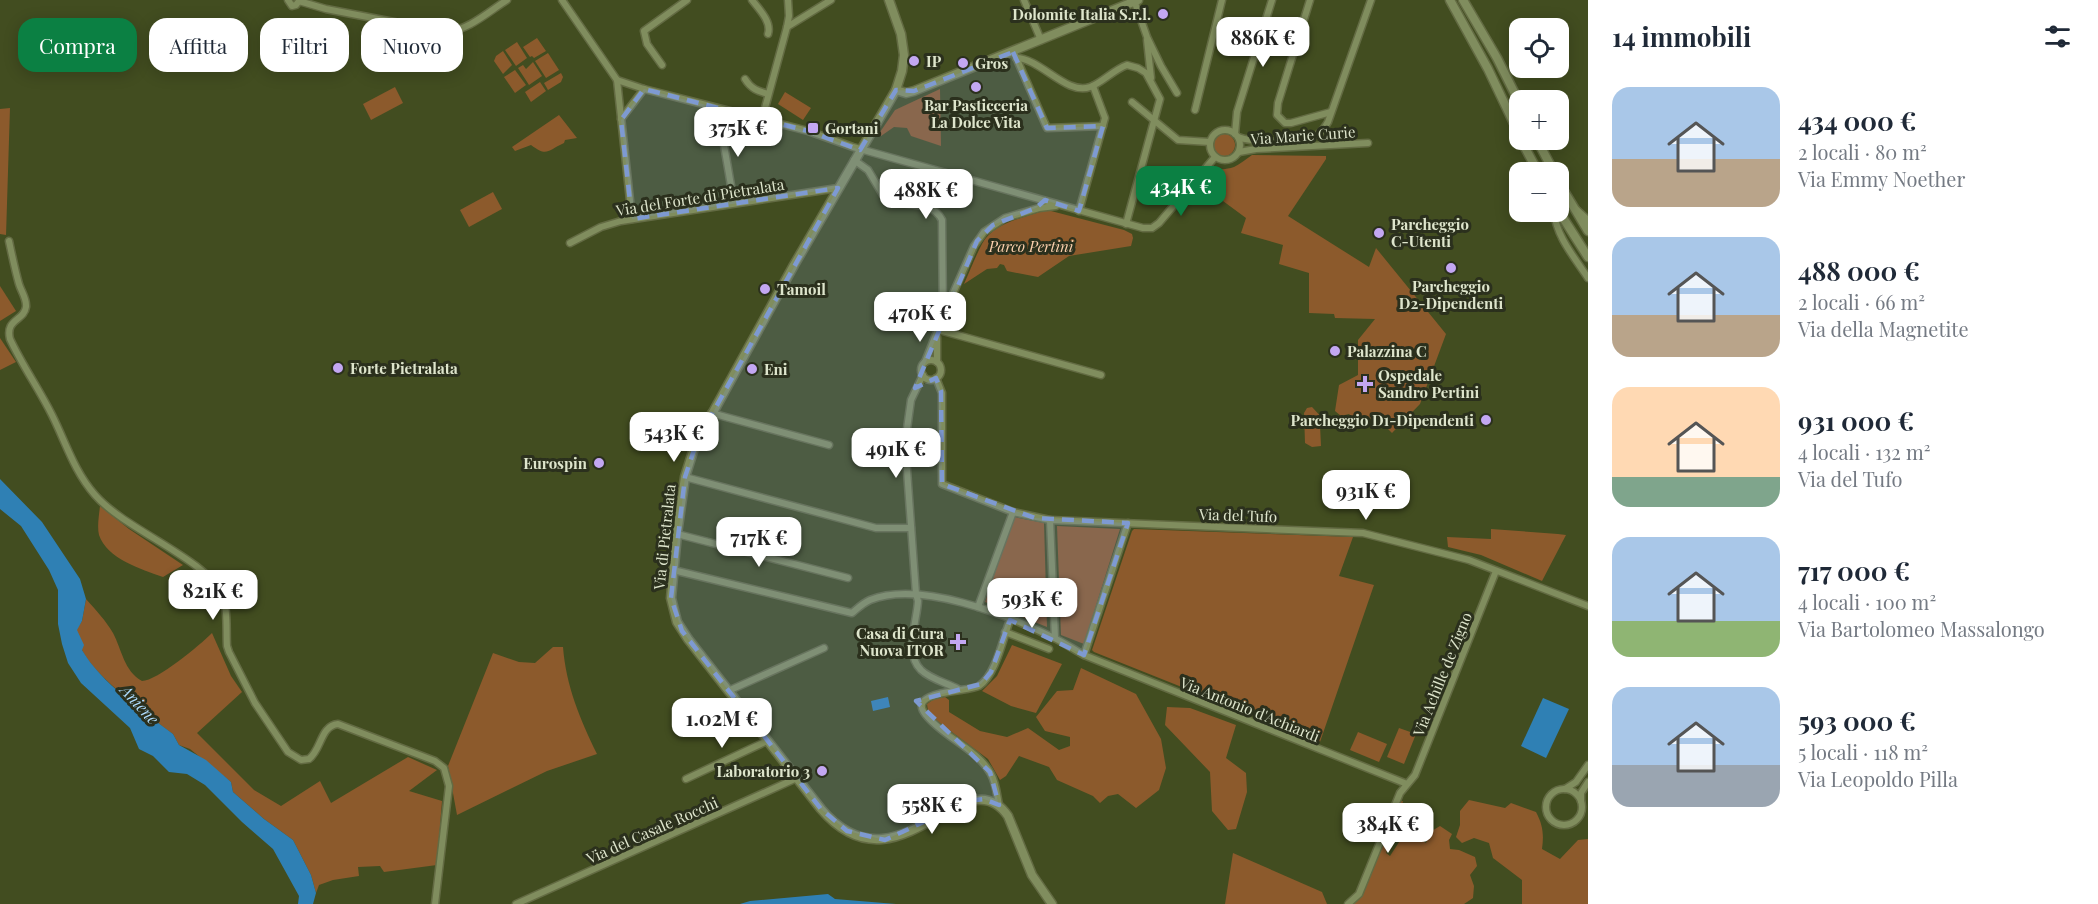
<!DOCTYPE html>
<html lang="it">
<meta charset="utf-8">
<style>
:root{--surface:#fff;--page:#f6f6f7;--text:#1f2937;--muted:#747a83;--accent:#0b8043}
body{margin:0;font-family:"Playfair Display",serif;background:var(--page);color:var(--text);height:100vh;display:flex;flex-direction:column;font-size:22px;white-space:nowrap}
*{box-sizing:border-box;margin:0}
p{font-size:20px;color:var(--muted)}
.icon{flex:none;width:33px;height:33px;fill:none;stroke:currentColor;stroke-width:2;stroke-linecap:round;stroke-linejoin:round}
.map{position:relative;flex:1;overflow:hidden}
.panel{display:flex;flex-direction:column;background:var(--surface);width:510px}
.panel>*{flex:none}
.hud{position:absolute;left:18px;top:18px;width:570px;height:54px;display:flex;gap:12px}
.fabs{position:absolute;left:1509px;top:18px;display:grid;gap:12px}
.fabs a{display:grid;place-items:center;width:60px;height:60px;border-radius:12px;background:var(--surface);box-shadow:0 3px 15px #0003;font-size:30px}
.price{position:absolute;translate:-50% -51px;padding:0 14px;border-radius:12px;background:#fff;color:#222;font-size:20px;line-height:39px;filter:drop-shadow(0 2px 3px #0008)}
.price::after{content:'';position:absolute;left:50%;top:36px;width:18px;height:14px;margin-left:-9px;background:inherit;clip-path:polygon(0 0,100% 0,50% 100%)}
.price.current{background:var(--accent);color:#fff}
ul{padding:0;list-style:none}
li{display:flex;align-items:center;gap:18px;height:150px;padding:0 24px}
li span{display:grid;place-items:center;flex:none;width:168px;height:120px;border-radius:18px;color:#555}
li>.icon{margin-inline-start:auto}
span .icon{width:72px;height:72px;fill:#fffc;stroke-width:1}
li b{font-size:26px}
h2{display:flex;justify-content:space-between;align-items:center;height:72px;padding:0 24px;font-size:26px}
.chip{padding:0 21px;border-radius:18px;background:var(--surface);box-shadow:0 3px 15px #0003;font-size:21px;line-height:54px}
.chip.current{background:var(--accent);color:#fff}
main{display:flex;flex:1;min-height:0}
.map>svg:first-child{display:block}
</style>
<main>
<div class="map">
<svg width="1588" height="904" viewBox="0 0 1588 904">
<rect width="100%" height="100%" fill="#424d20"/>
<g fill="#8c5a2c">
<path d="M 537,38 L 546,51 L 534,58 L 532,56 L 530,57 L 523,47 Z"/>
<path d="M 517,42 L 527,58 L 516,66 L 505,50 Z"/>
<path d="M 503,51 L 512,65 L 503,74 L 494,61 L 496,56 Z"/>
<path d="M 548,53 L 559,70 L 546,78 L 535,61 Z"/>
<path d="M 533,62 L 542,76 L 529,85 L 518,68 L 523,65 L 526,69 Z"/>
<path d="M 515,70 L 526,85 L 515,93 L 504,77 Z"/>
<path d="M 561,73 L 563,77 L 561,82 L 548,90 L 544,83 Z"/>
<path d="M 540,82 L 546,91 L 531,102 L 525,92 Z"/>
<path d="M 395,87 L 403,103 L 371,120 L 363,104 Z"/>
<path d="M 940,89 L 941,146 L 911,136 L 907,128 L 894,127 L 881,136 L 878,135 L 895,110 Z"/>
<path d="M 785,92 L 811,108 L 803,120 L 778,104 Z"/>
<path d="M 10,108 L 6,235 L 0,234 L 0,109 Z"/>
<path d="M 559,115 L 577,138 L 565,140 L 564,143 C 547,151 547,157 531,145 L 515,151 L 512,147 Z"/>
<circle cx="1224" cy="145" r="11"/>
<path d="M 1252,155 L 1326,156 L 1326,159 L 1288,216 L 1369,267 L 1376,248 L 1446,334 L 1420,404 L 1392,433 L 1374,415 L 1362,427 L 1349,414 L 1341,416 L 1335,411 L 1339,385 L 1358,375 L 1358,340 L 1375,319 L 1335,318 L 1334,314 L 1309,313 L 1309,273 L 1279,264 L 1283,245 L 1241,233 L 1246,218 L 1204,187 C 1212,162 1216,173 1234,167 C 1240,164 1246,159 1252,155 Z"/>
<path d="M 493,192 L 502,209 L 469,227 L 460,210 Z"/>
<path d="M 1043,211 L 1051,211 L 1124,230 L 1132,234 L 1133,238 L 1131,246 L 1069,256 L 1038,277 L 1007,271 L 1004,265 L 1000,264 L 997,268 L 987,269 L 964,284 C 970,271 975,257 982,244 C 993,223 1022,218 1043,211 Z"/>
<path d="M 0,286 L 16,311 L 0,321 Z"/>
<path d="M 0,338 L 16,362 L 0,370 Z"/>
<path d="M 1312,407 L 1325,421 L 1320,425 L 1321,446 L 1312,447 L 1305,443 L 1304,413 L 1307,408 Z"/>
<path d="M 100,506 L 129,529 L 183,565 L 163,577 C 141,569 107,559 99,535 C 97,527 99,515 100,506 Z"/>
<path d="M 1014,517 L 1044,523 L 1047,627 L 985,602 Z"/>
<path d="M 1057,526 L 1120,529 L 1084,644 L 1061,635 Z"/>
<path d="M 1134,529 L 1353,537 L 1339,576 L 1374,585 L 1320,742 L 1094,652 L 1092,650 L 1132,531 Z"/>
<path d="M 1491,529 L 1558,534 L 1566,535 L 1542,581 L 1481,555 L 1448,547 L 1447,537 L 1491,539 Z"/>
<path d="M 86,599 C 96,610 106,621 113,633 C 122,650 124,671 142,681 C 157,681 200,645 212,633 L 231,676 L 242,692 L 197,733 L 254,790 L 281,806 L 320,781 L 331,803 L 408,757 L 437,770 L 409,791 L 442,801 L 437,865 L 384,872 L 380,866 L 358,867 L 359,876 L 333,880 L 319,885 L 316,893 L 311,875 L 293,840 L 264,819 L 233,792 L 231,782 L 190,749 L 179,745 L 173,734 C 149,716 97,678 83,652 C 80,646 78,637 76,630 L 82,621 Z"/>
<path d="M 1012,645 L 1062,664 L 1036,713 L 1011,706 L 982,691 L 997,676 Z"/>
<path d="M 553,647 L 563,647 C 566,686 580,719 597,754 L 547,771 L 457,815 L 448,766 L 493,653 L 519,662 L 535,663 Z"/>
<path d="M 1081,668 L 1136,694 L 1161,739 L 1166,768 L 1159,790 L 1136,808 L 1118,794 L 1108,796 L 1100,803 L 1093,796 L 1057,780 L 1049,767 L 1019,756 L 1006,776 L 1000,780 L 988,759 L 933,718 L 928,711 L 927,704 L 934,699 L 945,697 L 949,700 L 949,712 L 980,731 L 1007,737 L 1028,728 L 1059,750 L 1070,746 L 1070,737 L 1045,731 L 1036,717 L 1057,691 L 1073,690 Z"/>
<path d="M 1167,707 L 1190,708 L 1236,725 L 1226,758 L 1246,773 L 1247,792 L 1236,829 L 1228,830 L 1212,811 L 1210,772 L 1165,725 Z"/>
<path d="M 1399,728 L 1416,734 L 1404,764 L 1387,757 Z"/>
<path d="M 1358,732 L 1387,744 L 1379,762 L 1350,750 Z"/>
<path d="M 1469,800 L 1505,808 L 1511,803 L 1536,812 C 1543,825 1544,835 1542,849 L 1560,859 L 1578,840 L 1588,839 L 1588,904 L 1522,904 L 1522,880 L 1493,858 L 1489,843 L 1474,838 L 1462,843 L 1456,837 L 1460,825 L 1460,811 Z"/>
<path d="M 1403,801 L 1399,819 L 1386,853 L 1390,856 L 1403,836 L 1416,837 L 1426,843 L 1430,832 L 1440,826 L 1452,834 L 1449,840 L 1450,849 L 1459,850 L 1475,857 L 1477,866 L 1470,875 L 1474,886 L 1473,898 L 1464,904 L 1352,904 L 1398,802 Z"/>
<path d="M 1233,853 L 1322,892 L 1327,904 L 1225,904 Z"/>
</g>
<g fill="#2f80b4">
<path d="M 0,479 L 42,522 L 80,579 L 86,599 L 82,621 L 77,630 L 84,645 L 82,650 C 102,684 142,710 173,734 L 179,745 L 206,760 L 231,782 L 233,792 L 264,819 L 293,840 L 311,875 L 316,893 L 313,904 L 298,904 L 299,896 L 273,849 L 242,822 L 205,785 L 187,774 L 169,772 L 153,756 L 139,749 L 130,728 L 81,683 L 68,663 L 62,644 L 58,624 L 58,590 L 49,570 L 21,526 L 0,509 Z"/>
<path d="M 888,697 L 890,707 L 873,711 L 871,701 Z"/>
<path d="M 1543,698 L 1569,709 L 1546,758 L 1521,746 Z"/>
<path d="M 828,894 L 835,899 L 896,904 L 740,904 L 750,901 Z"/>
</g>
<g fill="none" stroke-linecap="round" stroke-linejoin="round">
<defs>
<g id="street">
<path d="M 288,0 L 292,6 L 296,5 L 299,1 L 326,9 L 446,32 C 469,30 488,12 507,0"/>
<path d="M 562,0 L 617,80 L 632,219"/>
<path d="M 752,0 C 759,9 772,22 768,34"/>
<path d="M 1024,0 L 1041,40"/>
<path d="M 1134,0 L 1147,37 L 1161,66 L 1177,93"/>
<path d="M 1310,0 L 1278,103 L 1277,115 L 1285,123 L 1291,123 L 1331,112"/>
<path d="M 787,27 L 831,0"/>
<path d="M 1147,40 L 1151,78"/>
<path d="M 1015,55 L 1047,128 L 1103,126"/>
<path d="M 1016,58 C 1040,58 1067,96 1090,87 C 1102,83 1113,70 1127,65 L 1138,68 L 1146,73 L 1160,99 L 1126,224"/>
<path d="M 662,65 L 647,44 L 644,31 L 687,0"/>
<path d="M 745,79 C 751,89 758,91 768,94"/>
<path d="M 617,80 L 644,89 L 808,131 L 853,147 L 1143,228 L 1152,228 L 1159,223 L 1215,157"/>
<path d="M 1132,102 L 1178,140 L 1210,142"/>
<path d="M 1195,110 L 1222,0"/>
<path d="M 719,116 L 734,203"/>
<path d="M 621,119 L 644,89"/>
<path d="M 762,119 L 787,27 L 789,16 L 788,0"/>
<circle cx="1225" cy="145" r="15"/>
<path d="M 1235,134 L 1237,112 L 1272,0"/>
<path d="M 1238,137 C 1253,143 1300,143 1315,136 C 1322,133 1324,128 1328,122 L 1371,0"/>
<path d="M 1239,152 L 1256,149 L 1368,143"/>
<path d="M 854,160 L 868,170 L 886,200 C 904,207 932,199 942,220 L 943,317 L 925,362"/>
<path d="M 1577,210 L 1588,220"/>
<path d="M 1079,211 L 1105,118 L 1093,86"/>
<path d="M 1554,212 C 1556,236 1575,258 1588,278"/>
<path d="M 9,241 C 12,255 15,270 19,284 C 21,291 27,299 26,307 C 24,321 5,319 10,339 C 22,365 39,389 52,415 C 66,443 74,471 95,495 C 125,530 207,559 223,596 C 228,610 226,631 227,646 L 229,652 L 255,703 L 288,752 L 301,760 L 309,759 C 322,749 320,726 338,724 L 435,761 L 444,768 L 449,786 L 435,904"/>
<path d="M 570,243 L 601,227 L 621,221 L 838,188"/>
<path d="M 944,314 L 974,246 L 984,232 L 1005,218 L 1039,208 L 1056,206"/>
<path d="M 939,330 L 1101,375"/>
<path d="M 937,337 L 937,362"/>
<circle cx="931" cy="370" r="10"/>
<path d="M 923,375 L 911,400 L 905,443 L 916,594 L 918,601 C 917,621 904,654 921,670 C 930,679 947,683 958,689"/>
<path d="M 936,378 L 942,393 L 942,484 L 1013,512 L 1050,520"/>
<path d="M 711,413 L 829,445"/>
<path d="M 685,477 L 876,528 L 911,528"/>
<path d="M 677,534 L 848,578"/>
<path d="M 673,570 L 852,613 C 858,608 863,603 870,600 C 920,580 1007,615 1052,637 C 1063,642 1073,649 1084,655 L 1407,784"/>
<path d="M 978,607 L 1013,512"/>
<path d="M 1005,632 L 1049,649"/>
<path d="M 1055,638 L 1050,520 L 1363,533 L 1469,560 L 1588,606"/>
<path d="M 1084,655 L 1128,523"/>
<path d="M 728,691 L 824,648"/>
<path d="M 686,779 L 767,741"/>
<path d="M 1565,789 L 1576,782 L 1588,765"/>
<circle cx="1564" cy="807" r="18"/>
<path d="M 1581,801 L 1581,793 L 1588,782"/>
<path d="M 999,805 C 997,795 996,783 991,774 C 978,749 943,737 926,715 C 905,690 969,692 979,686 C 996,675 1003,638 1010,620"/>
<path d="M 516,904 L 797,778"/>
<path d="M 1348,904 L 1359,894 L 1400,793 L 1415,775 L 1496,571"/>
</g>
<g id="secondary">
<path d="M 889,0 L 901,34 L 904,55 L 902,71 L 896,90 L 794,265 L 695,445 L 685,477 L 677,534 L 671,598 L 677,622 L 688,639 L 821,809 C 898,899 965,753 1008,816 L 1032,875 L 1052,904"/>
<path d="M 1450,0 L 1488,69 L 1520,136"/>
<path d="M 1463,0 L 1497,58 L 1520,104"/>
<path d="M 896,90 L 906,93 L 914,91 L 1138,0"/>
<path d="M 1521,140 L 1538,172"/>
<path d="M 1537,140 L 1554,172"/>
<path d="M 1558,181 L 1588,231"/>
<path d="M 1558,210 L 1588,257"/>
</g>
</defs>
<use href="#street" stroke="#636b43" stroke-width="9"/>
<use href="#secondary" stroke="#636b43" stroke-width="11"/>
<use href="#street" stroke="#808d5e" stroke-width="6"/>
<use href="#secondary" stroke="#808d5e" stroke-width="8"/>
</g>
<path fill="#7e9ad2" fill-opacity="0.2" stroke="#7e9ad2" stroke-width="4.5" stroke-dasharray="12 8" stroke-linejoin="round" d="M 1013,52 L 1047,128 L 1103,126 L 1079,211 L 1045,200 L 1036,208 L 993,225 L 977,241 L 915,388 L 936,378 L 941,391 L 942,484 L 1035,518 L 1128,523 L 1084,655 L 1010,620 L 991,672 L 981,684 L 916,701 L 990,772 L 999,805 L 984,799 L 968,801 L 885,840 L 847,831 L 821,809 L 682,631 L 671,598 L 685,477 L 697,441 L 838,188 L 632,219 L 621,120 L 644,89 L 808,131 L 860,150 L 896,90 L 914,91 Z"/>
<g fill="#c3a7f2" stroke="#2b301d" stroke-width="2">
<circle cx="1163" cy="14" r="6"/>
<circle cx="914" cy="61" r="6"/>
<circle cx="963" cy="63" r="6"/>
<circle cx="976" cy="87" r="6"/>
<rect x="807" y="122" width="12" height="12" rx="3"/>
<circle cx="1379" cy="233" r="6"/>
<circle cx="1451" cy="268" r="6"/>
<circle cx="765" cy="289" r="6"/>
<circle cx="1335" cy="351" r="6"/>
<circle cx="338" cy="368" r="6"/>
<circle cx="752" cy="369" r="6"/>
<path d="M1362 375h6v6h6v6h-6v6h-6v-6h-6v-6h6z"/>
<circle cx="1486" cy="420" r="6"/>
<circle cx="599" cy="463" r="6"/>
<path d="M955 633h6v6h6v6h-6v6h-6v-6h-6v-6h6z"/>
<circle cx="822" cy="771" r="6"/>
</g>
<g text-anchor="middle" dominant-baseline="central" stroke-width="6" stroke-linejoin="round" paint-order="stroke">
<g font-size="15" font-weight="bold" fill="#dee5cc" stroke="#2b301d" text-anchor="start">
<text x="1151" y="14" text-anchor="end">Dolomite Italia S.r.l.</text>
<text x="926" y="61">IP</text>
<text x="975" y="63">Gros</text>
<text x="976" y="105" text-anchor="middle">Bar Pasticceria<tspan x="976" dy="17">La Dolce Vita</tspan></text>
<text x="825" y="128">Gortani</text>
<text x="1391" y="224">Parcheggio<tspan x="1391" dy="17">C-Utenti</tspan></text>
<text x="1451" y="286" text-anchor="middle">Parcheggio<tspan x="1451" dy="17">D2-Dipendenti</tspan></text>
<text x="777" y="289">Tamoil</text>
<text x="1347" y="351">Palazzina C</text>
<text x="350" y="368">Forte Pietralata</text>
<text x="764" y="369">Eni</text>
<text x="1378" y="375">Ospedale<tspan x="1378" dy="17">Sandro Pertini</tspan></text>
<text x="1474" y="420" text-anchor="end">Parcheggio D1-Dipendenti</text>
<text x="587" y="463" text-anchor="end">Eurospin</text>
<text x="944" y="633" text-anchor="end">Casa di Cura<tspan x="944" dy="17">Nuova ITOR</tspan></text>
<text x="810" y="771" text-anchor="end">Laboratorio 3</text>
</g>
<g font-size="15" fill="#dee5cc" stroke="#2b301d">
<text transform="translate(1303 135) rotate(-4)">Via Marie Curie</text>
<text transform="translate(700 197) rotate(-9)">Via del Forte di Pietralata</text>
<text transform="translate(1238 515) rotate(2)">Via del Tufo</text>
<text transform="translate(664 537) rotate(-84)">Via di Pietralata</text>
<text transform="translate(1442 674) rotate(-68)">Via Achille de Zigno</text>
<text transform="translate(1250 709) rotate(22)">Via Antonio d'Achiardi</text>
<text transform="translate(652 830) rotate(-24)">Via del Casale Rocchi</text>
</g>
<g font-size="15" font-style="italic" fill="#fbd0ad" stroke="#2b301d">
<text x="1031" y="246">Parco Pertini</text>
</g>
<g font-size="16" font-style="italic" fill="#aedcfe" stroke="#2b301d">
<text transform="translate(140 704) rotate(47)">Aniene</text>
</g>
</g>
</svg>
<div class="fabs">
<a><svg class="icon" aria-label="locate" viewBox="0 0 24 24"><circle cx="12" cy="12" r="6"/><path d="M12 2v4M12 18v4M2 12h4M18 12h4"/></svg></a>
<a>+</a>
<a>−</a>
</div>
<b class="price" style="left:1263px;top:68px">886K €</b>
<b class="price" style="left:738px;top:158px">375K €</b>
<b class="price current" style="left:1181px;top:217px">434K €</b>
<b class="price" style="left:926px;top:220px">488K €</b>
<b class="price" style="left:920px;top:343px">470K €</b>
<b class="price" style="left:674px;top:463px">543K €</b>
<b class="price" style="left:896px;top:479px">491K €</b>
<b class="price" style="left:1366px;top:521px">931K €</b>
<b class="price" style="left:759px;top:568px">717K €</b>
<b class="price" style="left:213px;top:621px">821K €</b>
<b class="price" style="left:1032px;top:629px">593K €</b>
<b class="price" style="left:722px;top:749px">1.02M €</b>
<b class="price" style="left:932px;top:835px">558K €</b>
<b class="price" style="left:1388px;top:854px">384K €</b>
<div class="hud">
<a class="chip current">Compra</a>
<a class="chip">Affitta</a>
<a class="chip">Filtri</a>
<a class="chip">Nuovo</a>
</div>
</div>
<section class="panel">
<h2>14 immobili<svg class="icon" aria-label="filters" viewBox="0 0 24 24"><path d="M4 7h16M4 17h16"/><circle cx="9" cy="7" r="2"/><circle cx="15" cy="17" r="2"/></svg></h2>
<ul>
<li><span style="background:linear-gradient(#a9c7e8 60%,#b9a48a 0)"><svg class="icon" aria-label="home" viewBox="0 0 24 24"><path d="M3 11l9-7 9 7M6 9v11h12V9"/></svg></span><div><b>434 000 €</b><p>2 locali · 80 m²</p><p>Via Emmy Noether</p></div></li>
<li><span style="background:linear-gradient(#a9c7e8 65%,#b9a48a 0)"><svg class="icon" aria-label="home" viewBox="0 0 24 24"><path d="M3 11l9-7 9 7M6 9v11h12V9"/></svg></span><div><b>488 000 €</b><p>2 locali · 66 m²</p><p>Via della Magnetite</p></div></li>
<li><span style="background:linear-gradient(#ffd9b3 75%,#7fa58c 0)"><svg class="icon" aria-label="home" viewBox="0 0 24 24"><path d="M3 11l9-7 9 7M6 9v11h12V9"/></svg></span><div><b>931 000 €</b><p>4 locali · 132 m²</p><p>Via del Tufo</p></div></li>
<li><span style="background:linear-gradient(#a9c7e8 70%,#8fb573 0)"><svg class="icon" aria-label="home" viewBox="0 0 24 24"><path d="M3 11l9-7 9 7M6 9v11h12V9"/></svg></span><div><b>717 000 €</b><p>4 locali · 100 m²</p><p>Via Bartolomeo Massalongo</p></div></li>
<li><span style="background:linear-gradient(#a9c7e8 65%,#9aa5b1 0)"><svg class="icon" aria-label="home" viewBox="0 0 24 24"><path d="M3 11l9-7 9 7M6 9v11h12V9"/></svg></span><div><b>593 000 €</b><p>5 locali · 118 m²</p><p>Via Leopoldo Pilla</p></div></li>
</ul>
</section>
</main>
